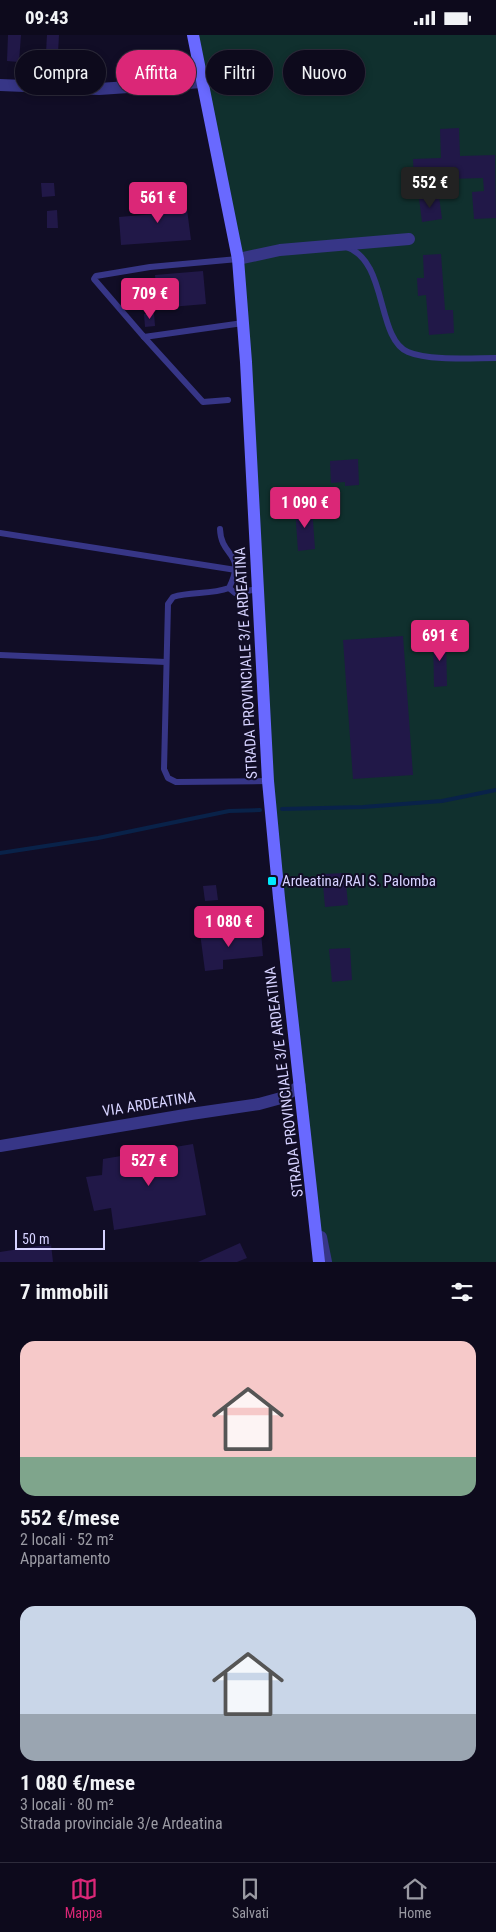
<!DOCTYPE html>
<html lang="it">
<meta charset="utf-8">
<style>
:root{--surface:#0d0a1c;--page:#161325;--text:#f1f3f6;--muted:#9a9aa3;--line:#2d2b3b;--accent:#db2777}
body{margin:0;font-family:"Roboto Condensed",sans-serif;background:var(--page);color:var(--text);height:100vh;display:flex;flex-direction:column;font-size:19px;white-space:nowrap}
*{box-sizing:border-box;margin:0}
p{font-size:16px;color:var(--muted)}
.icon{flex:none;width:28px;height:28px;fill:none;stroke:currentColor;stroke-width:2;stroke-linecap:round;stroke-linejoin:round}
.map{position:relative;height:1227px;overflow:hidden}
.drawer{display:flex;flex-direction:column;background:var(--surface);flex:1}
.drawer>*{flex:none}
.top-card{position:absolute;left:15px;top:15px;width:466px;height:45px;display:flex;gap:10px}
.scale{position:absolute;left:15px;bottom:12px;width:90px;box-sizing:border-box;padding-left:5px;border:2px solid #d6d2ff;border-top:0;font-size:14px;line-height:18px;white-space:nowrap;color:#d6d2ff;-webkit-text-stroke:4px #110d26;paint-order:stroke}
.price{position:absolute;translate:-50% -42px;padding:0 11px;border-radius:5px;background:var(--accent);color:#fff;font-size:16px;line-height:32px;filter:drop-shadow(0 1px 2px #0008)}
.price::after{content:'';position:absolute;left:50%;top:30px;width:15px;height:11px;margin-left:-8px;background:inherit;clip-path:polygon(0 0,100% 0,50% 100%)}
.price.current{background:#222;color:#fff}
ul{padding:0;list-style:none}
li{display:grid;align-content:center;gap:10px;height:265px;padding:0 20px}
li span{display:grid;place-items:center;height:155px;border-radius:15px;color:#555}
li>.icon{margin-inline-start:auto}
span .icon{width:90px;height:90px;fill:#fffc;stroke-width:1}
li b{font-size:21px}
h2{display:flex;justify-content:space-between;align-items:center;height:60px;padding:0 20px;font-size:21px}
.pill{padding:0 18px;border-radius:22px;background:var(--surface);box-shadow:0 2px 8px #0003,0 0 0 1px var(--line);font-size:18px;line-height:45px}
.pill.current{background:var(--accent);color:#fff}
.status{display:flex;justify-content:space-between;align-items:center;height:35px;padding:0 25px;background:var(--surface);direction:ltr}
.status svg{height:14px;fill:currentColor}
.tab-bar{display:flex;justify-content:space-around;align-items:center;height:70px;border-top:1px solid var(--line);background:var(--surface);font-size:14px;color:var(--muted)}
.tab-bar a{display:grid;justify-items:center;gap:2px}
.tab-bar .current{color:var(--accent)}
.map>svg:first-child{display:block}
</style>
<div class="status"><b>09:43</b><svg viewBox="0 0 49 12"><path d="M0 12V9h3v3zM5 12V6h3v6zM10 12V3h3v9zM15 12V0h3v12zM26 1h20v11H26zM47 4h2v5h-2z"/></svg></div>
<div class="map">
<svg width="496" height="1227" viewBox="0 0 496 1227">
<rect width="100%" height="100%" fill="#110d26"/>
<path fill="#10302e" d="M 193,0 L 496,0 L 496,1227 L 315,1227 L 268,746 L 243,288 Z"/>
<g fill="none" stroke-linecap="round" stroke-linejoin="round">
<g stroke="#092249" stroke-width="4">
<path d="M 282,774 L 363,772 L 442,766 L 496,755"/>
<path d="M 0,818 L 98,803 L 229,776 L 260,775"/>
</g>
</g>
<g fill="#211848">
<path d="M 8,0 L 21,0 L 19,27 L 7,26 Z"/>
<path d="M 47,0 L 59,0 L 58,18 L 46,17 Z"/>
<path d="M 459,93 L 460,121 L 495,120 L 496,183 L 474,184 L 472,157 L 484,156 L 483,143 L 414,145 L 413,124 L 441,123 L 440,94 Z"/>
<path d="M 41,148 L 54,148 L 55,161 L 42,162 Z"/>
<path d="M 185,159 L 191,205 L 121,210 L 119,182 L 166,178 L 164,161 Z"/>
<path d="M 439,161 L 442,184 L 422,187 L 419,163 Z"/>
<path d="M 57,175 L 58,193 L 47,193 L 47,176 Z"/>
<path d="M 441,219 L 445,275 L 453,275 L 454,298 L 429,300 L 426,260 L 418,261 L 417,243 L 424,243 L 423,220 Z"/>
<path d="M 203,236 L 206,269 L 158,273 L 155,240 Z"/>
<path d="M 154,278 L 155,291 L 145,292 L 144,279 Z"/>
<path d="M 358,424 L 359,450 L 345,451 L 345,447 L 331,448 L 330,426 Z"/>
<path d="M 312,472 L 315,514 L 298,516 L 295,473 Z"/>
<path d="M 403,601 L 413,740 L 353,744 L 343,605 Z"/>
<path d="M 433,602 L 446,602 L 447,651 L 434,652 Z"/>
<path d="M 345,838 L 348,870 L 325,872 L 322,839 Z"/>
<path d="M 216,850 L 218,865 L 205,866 L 203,851 Z"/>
<path d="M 219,896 L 220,901 L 261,897 L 263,921 L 223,925 L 223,934 L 205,936 L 200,898 Z"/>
<path d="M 350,913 L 352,945 L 332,947 L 329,914 Z"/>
<path d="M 193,1109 L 206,1180 L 114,1195 L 111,1173 L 94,1176 L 86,1142 L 102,1140 L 103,1124 Z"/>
<path d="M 240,1208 L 247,1223 L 237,1227 L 198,1227 Z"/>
<path d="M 51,1209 L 53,1227 L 0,1227 L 0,1217 Z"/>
</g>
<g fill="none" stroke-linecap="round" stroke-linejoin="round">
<g stroke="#373687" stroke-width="6">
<path d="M 346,212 C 388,225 376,304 408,317 C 429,326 472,323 496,323"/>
<path d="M 238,224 L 150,232 L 96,241 L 94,244 L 144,302 L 243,288"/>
<path d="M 144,302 L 203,367 L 228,365"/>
<path d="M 220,494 C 221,524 247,516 229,553 C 210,560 191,556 173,562 L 168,569 L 164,734 L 168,743 L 176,747 L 268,746"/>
<path d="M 0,498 L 236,535"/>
<path d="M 229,553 L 235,558 L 258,554"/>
<path d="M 0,620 L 166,627"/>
</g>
<g stroke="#373687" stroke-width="12">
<path d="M 0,50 L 99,54 L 202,47"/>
<path d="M 238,224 L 280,215 L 409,204"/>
<path d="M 0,1111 L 191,1079 L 259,1069 L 281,1063 L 300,1051"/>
<path d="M 321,1202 L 326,1227"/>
</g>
<path stroke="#6969ff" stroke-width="12" d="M 193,0 L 238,224 L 246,327 L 268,746 L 279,863 L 319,1227"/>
</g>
<rect fill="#00eafd" stroke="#110d26" stroke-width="2" x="267" y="841" width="10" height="10" rx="2.5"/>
<g text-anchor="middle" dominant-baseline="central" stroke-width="4" stroke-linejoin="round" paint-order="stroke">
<g font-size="15" fill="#d6d2ff" stroke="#110d26">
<text transform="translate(246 628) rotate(-93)">STRADA PROVINCIALE 3/E ARDEATINA</text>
<text transform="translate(284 1047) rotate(-97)">STRADA PROVINCIALE 3/E ARDEATINA</text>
<text transform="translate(149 1069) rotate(-9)">VIA ARDEATINA</text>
</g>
<g font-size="15" fill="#d6d2ff" stroke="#110d26" text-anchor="start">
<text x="282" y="846">Ardeatina/RAI S. Palomba</text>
</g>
</g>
</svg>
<div class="scale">50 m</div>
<b class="price current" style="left:430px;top:174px">552 €</b>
<b class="price" style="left:158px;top:189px">561 €</b>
<b class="price" style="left:150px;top:285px">709 €</b>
<b class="price" style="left:305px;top:494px">1 090 €</b>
<b class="price" style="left:440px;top:627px">691 €</b>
<b class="price" style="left:229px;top:913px">1 080 €</b>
<b class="price" style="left:149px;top:1152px">527 €</b>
<div class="top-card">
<a class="pill">Compra</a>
<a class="pill current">Affitta</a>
<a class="pill">Filtri</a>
<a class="pill">Nuovo</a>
</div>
</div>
<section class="drawer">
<h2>7 immobili<svg class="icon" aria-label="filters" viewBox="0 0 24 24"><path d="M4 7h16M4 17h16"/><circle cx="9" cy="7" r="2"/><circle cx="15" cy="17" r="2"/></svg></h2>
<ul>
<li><span style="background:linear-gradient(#f6c9c9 75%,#7fa58c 0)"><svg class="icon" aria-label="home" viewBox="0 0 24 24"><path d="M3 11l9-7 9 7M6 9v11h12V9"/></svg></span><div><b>552 €/mese</b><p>2 locali · 52 m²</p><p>Appartamento</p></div></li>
<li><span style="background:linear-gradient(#c9d6e8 70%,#9aa5b1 0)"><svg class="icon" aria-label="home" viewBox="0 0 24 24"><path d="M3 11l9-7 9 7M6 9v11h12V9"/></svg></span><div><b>1 080 €/mese</b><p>3 locali · 80 m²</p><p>Strada provinciale 3/e Ardeatina</p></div></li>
</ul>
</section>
<nav class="tab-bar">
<a class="current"><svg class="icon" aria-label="map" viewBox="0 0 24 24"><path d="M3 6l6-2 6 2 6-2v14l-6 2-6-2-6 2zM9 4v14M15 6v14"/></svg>Mappa</a>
<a><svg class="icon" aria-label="saved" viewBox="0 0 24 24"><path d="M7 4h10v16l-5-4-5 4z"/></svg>Salvati</a>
<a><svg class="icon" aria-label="home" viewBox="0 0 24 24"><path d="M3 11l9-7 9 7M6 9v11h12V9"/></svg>Home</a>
</nav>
